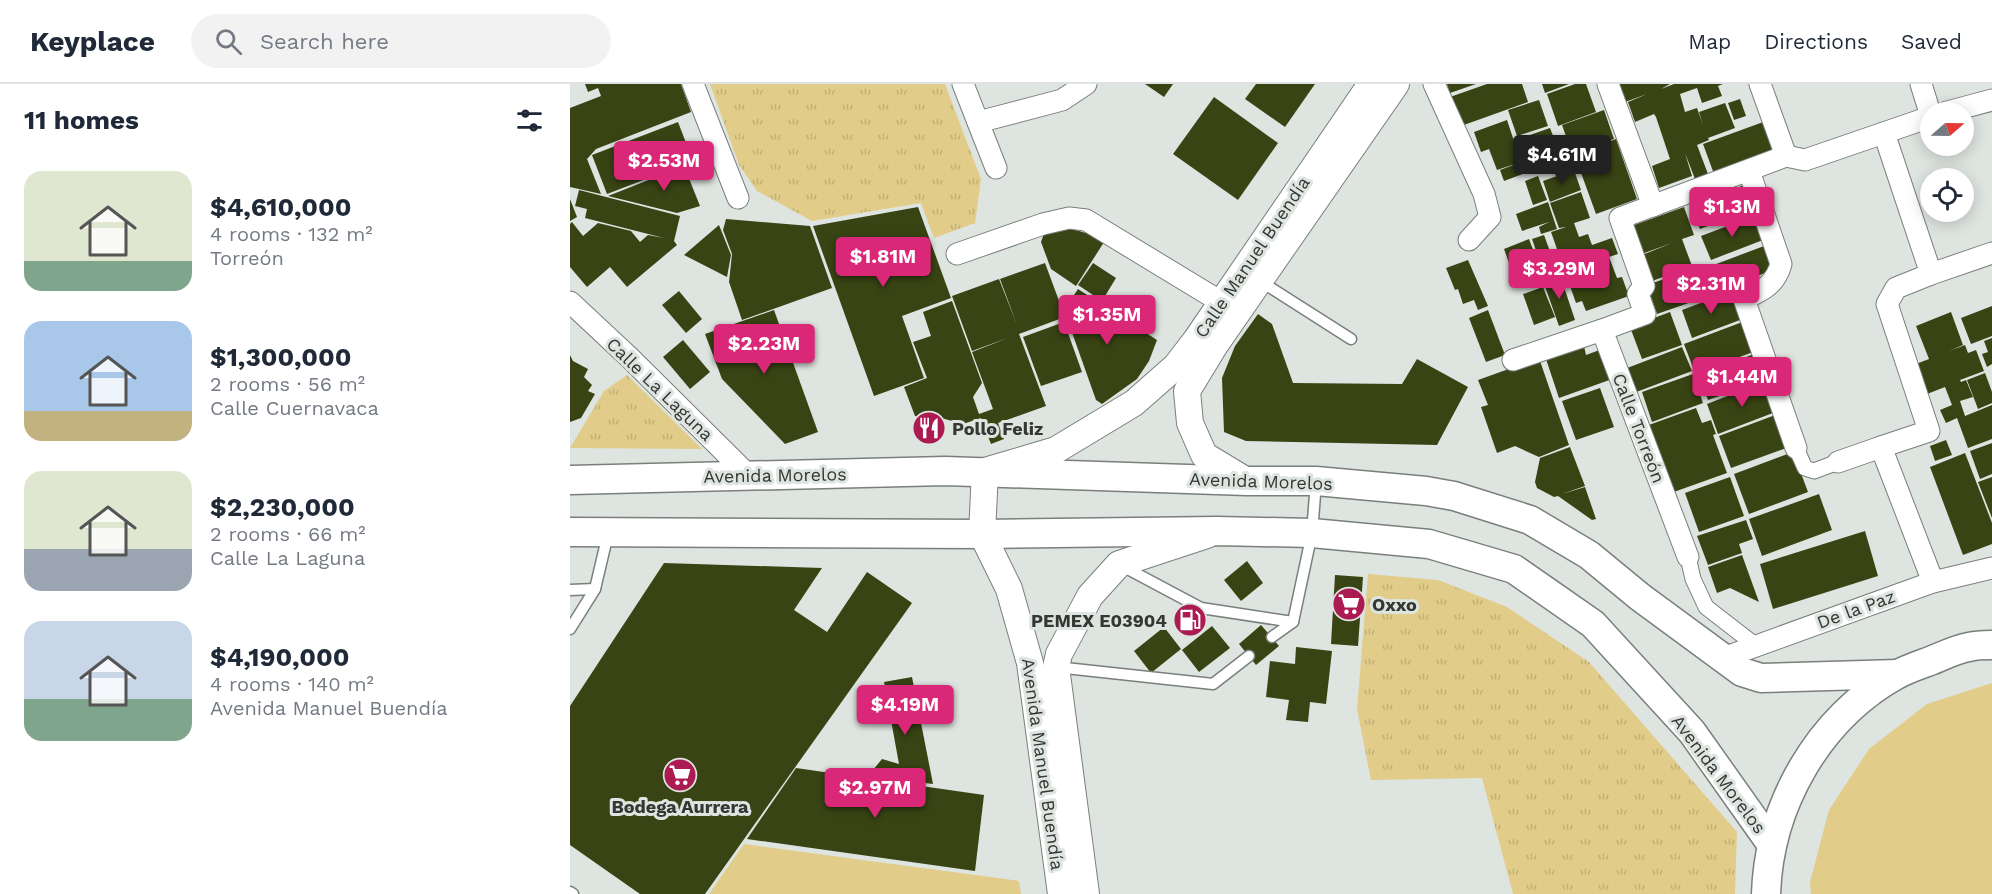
<!DOCTYPE html>
<meta charset="utf-8">
<style>
:root{--surface:#fff;--page:#f2f2f3;--text:#1f2937;--muted:#747a83;--line:#e0e1e3;--accent:#db2777}
body{margin:0;font-family:"Work Sans",sans-serif;background:var(--page);color:var(--text);height:100vh;display:flex;flex-direction:column;font-size:22px;white-space:nowrap}
*{box-sizing:border-box;margin:0}
p{font-size:20px;color:var(--muted)}
.icon{flex:none;width:33px;height:33px;fill:none;stroke:currentColor;stroke-width:2;stroke-linecap:round;stroke-linejoin:round}
.map{position:relative;flex:1;overflow:hidden}
.panel{display:flex;flex-direction:column;background:var(--surface);width:570px}
.panel>*{flex:none}
.needle{width:39px;rotate:70deg}
.tools{position:absolute;left:1350px;top:18px;display:grid;gap:12px}
.tools a{display:grid;place-items:center;width:54px;height:54px;border-radius:50%;background:var(--surface);box-shadow:0 3px 15px #0003;font-size:30px}
.price{position:absolute;translate:-50% -51px;padding:0 14px;border-radius:6px;background:var(--accent);color:#fff;font-size:20px;line-height:39px;filter:drop-shadow(0 2px 3px #0008)}
.price::after{content:'';position:absolute;left:50%;top:36px;width:18px;height:14px;margin-left:-9px;background:inherit;clip-path:polygon(0 0,100% 0,50% 100%)}
.price.current{background:#222;color:#fff}
ul{padding:0;list-style:none}
li{display:flex;align-items:center;gap:18px;height:150px;padding:0 24px}
li span{display:grid;place-items:center;flex:none;width:168px;height:120px;border-radius:18px;color:#555}
li>.icon{margin-inline-start:auto}
span .icon{width:72px;height:72px;fill:#fffc;stroke-width:1}
li b{font-size:26px}
h2{display:flex;justify-content:space-between;align-items:center;height:72px;padding:0 24px;font-size:26px}
header{display:flex;align-items:center;gap:36px;box-sizing:border-box;height:84px;padding:0 30px;background:var(--surface);border-bottom:2px solid var(--line)}
header strong{font-size:28px}
nav{display:flex;gap:33px;margin-inline-start:auto;font-size:21px}
.search{width:420px;height:54px;background:var(--page);display:flex;align-items:center;gap:15px;box-sizing:border-box;padding:0 21px;border-radius:33px;color:var(--muted);font-size:22px}
main{display:flex;flex:1;min-height:0}
.map>svg:first-child{display:block}
</style>
<header>
<strong>Keyplace</strong>
<div class="search"><svg class="icon" aria-label="search" viewBox="0 0 24 24"><circle cx="10" cy="10" r="6"/><path d="M15 15l6 6"/></svg>Search here</div>
<nav><a>Map</a><a>Directions</a><a>Saved</a></nav>
</header>
<main>
<section class="panel">
<h2>11 homes<svg class="icon" aria-label="filters" viewBox="0 0 24 24"><path d="M4 7h16M4 17h16"/><circle cx="9" cy="7" r="2"/><circle cx="15" cy="17" r="2"/></svg></h2>
<ul>
<li><span style="background:linear-gradient(#dfe7d0 75%,#7fa58c 0)"><svg class="icon" aria-label="home" viewBox="0 0 24 24"><path d="M3 11l9-7 9 7M6 9v11h12V9"/></svg></span><div><b>$4,610,000</b><p>4 rooms · 132 m²</p><p>Torreón</p></div></li>
<li><span style="background:linear-gradient(#a9c7e8 75%,#c2b280 0)"><svg class="icon" aria-label="home" viewBox="0 0 24 24"><path d="M3 11l9-7 9 7M6 9v11h12V9"/></svg></span><div><b>$1,300,000</b><p>2 rooms · 56 m²</p><p>Calle Cuernavaca</p></div></li>
<li><span style="background:linear-gradient(#dfe7d0 65%,#9aa5b1 0)"><svg class="icon" aria-label="home" viewBox="0 0 24 24"><path d="M3 11l9-7 9 7M6 9v11h12V9"/></svg></span><div><b>$2,230,000</b><p>2 rooms · 66 m²</p><p>Calle La Laguna</p></div></li>
<li><span style="background:linear-gradient(#c9d6e8 65%,#7fa58c 0)"><svg class="icon" aria-label="home" viewBox="0 0 24 24"><path d="M3 11l9-7 9 7M6 9v11h12V9"/></svg></span><div><b>$4,190,000</b><p>4 rooms · 140 m²</p><p>Avenida Manuel Buendía</p></div></li>
</ul>
</section>
<div class="map">
<svg width="1422" height="810" viewBox="0 0 1422 810">
<defs>
<pattern id="grass-tufts" width="24" height="20" patternUnits="userSpaceOnUse" patternTransform="scale(1.5)"><rect width="24" height="20" fill="#e1cc8a"/><path d="M3 7l-1-3M5 7V3M7 7l1-3M15 17l-1-3M17 17v-4M19 17l1-3" fill="none" stroke="#c2b078"/></pattern>
</defs>
<rect width="100%" height="100%" fill="#dee4df"/>
<g fill="url(#grass-tufts)">
<path d="M 140,0 L 375,0 L 411,95 L 405,139 L 364,154 L 351,119 L 242,137 L 187,107 L 169,81 Z"/>
<path d="M 57,291 L 132,365 L 0,364 L 34,307 Z"/>
<path d="M 798,490 L 868,496 L 937,523 L 1019,578 L 1167,748 L 1165,810 L 943,810 L 912,694 L 801,696 L 787,625 Z"/>
</g>
<g fill="#e1cc8a">
<path d="M 1422,599 L 1422,810 L 1241,810 L 1240,798 L 1259,726 L 1299,665 L 1357,620 Z"/>
<path d="M 174,760 L 449,797 L 451,810 L 139,810 Z"/>
</g>
<g fill="#394414">
<path d="M 15,0 L 111,0 L 121,28 L 26,65 L 17,75 L 31,110 L 0,103 L 0,24 L 31,12 L 28,4 L 18,8 Z"/>
<path d="M 575,0 L 603,0 L 594,13 Z"/>
<path d="M 686,0 L 745,0 L 715,43 L 675,15 Z"/>
<path d="M 877,0 L 906,0 L 880,9 Z"/>
<path d="M 917,0 L 952,0 L 958,18 L 891,42 L 880,13 Z"/>
<path d="M 972,0 L 999,0 L 975,9 Z"/>
<path d="M 1005,0 L 1016,0 L 1026,28 L 988,42 L 977,10 Z"/>
<path d="M 1048,0 L 1100,0 L 1091,5 L 1104,0 L 1153,0 L 1148,2 L 1152,12 L 1132,19 L 1127,4 L 1110,10 L 1115,28 L 1127,24 L 1133,41 L 1129,28 L 1155,19 L 1165,44 L 1138,54 L 1139,56 L 1127,61 L 1138,90 L 1125,95 L 1115,69 L 1122,92 L 1089,104 L 1082,82 L 1100,75 L 1086,33 L 1084,30 L 1065,38 L 1058,18 L 1077,10 L 1055,18 Z"/>
<path d="M 644,13 L 708,59 L 668,116 L 603,70 Z"/>
<path d="M 1170,15 L 1176,32 L 1164,36 L 1158,19 Z"/>
<path d="M 969,16 L 978,42 L 947,52 L 938,26 Z"/>
<path d="M 1034,26 L 1044,55 L 1011,66 L 1008,58 L 999,61 L 992,41 Z"/>
<path d="M 937,36 L 944,57 L 948,56 L 961,87 L 934,97 L 930,86 L 951,78 L 927,86 L 919,65 L 911,68 L 904,48 Z"/>
<path d="M 1196,37 L 1207,67 L 1144,90 L 1133,60 Z"/>
<path d="M 108,38 L 123,77 L 37,110 L 22,71 Z"/>
<path d="M 980,44 L 987,62 L 990,61 L 994,74 L 976,81 L 971,67 L 963,69 L 957,52 Z"/>
<path d="M 1046,55 L 1067,115 L 1026,130 L 1010,86 L 1016,84 L 1011,68 Z"/>
<path d="M 114,82 L 130,122 L 107,129 L 38,112 Z"/>
<path d="M 1004,86 L 1011,106 L 980,118 L 973,97 Z"/>
<path d="M 968,92 L 977,116 L 963,121 L 955,97 Z"/>
<path d="M 1174,101 L 1183,125 L 1130,145 L 1121,121 Z"/>
<path d="M 9,106 L 110,132 L 104,157 L 107,161 L 57,203 L 40,183 L 17,203 L 0,183 L 0,140 L 2,138 L 13,152 L 28,139 L 61,147 L 70,158 L 78,151 L 94,154 L 15,134 L 17,125 L 5,122 Z"/>
<path d="M 1011,108 L 1020,134 L 1004,139 L 1009,153 L 1018,150 L 1022,161 L 1042,154 L 1048,170 L 1039,173 L 1047,194 L 1052,193 L 1059,212 L 1016,227 L 1012,217 L 1006,219 L 981,148 L 996,143 L 989,144 L 980,119 Z"/>
<path d="M 0,115 L 7,133 L 0,137 Z"/>
<path d="M 978,118 L 987,145 L 971,150 L 969,143 L 979,138 L 952,147 L 946,130 Z"/>
<path d="M 348,123 L 381,214 L 332,232 L 354,294 L 304,312 L 243,142 Z"/>
<path d="M 1114,123 L 1124,151 L 1112,155 L 1122,182 L 1077,199 L 1067,173 L 1102,159 L 1066,172 L 1056,144 Z"/>
<path d="M 1184,132 L 1193,156 L 1141,176 L 1131,152 Z"/>
<path d="M 156,135 L 240,142 L 262,204 L 172,236 L 159,198 L 162,170 L 153,146 Z"/>
<path d="M 149,141 L 161,171 L 157,193 L 114,171 Z"/>
<path d="M 499,144 L 536,155 L 506,202 L 481,185 L 471,158 L 475,147 Z"/>
<path d="M 974,151 L 982,173 L 970,178 L 962,155 Z"/>
<path d="M 959,155 L 974,195 L 959,200 L 958,197 L 947,201 L 934,165 Z"/>
<path d="M 1194,162 L 1203,186 L 1150,206 L 1141,182 Z"/>
<path d="M 898,176 L 918,222 L 908,226 L 904,216 L 893,220 L 888,205 L 885,206 L 876,184 Z"/>
<path d="M 475,179 L 495,233 L 449,250 L 476,322 L 428,339 L 434,355 L 421,360 L 411,334 L 393,340 L 371,334 L 361,337 L 345,332 L 334,303 L 357,294 L 343,258 L 361,252 L 353,228 L 382,217 L 412,299 L 403,313 L 409,330 L 423,325 L 402,268 L 438,254 L 402,267 L 382,212 L 429,195 L 447,241 L 430,195 Z"/>
<path d="M 523,179 L 546,194 L 532,217 L 508,201 Z"/>
<path d="M 1123,185 L 1133,214 L 1087,230 L 1077,201 Z"/>
<path d="M 990,191 L 1005,236 L 989,242 L 973,197 Z"/>
<path d="M 973,203 L 985,233 L 964,241 L 953,210 Z"/>
<path d="M 508,205 L 587,256 L 579,277 L 567,295 L 532,320 L 526,316 L 494,226 Z"/>
<path d="M 109,207 L 132,235 L 116,249 L 92,221 Z"/>
<path d="M 1160,208 L 1170,236 L 1122,254 L 1112,226 Z"/>
<path d="M 1422,222 L 1422,252 L 1401,260 L 1391,234 Z"/>
<path d="M 204,226 L 248,348 L 215,360 L 152,295 L 135,250 Z"/>
<path d="M 918,226 L 935,271 L 916,278 L 899,234 Z"/>
<path d="M 1100,228 L 1112,261 L 1072,275 L 1060,243 Z"/>
<path d="M 1381,228 L 1393,261 L 1379,267 L 1395,261 L 1398,269 L 1406,266 L 1414,287 L 1390,296 L 1391,298 L 1396,296 L 1403,313 L 1390,317 L 1395,332 L 1422,321 L 1422,355 L 1398,364 L 1387,334 L 1376,339 L 1370,326 L 1382,321 L 1375,303 L 1357,310 L 1346,280 L 1359,275 L 1346,242 Z"/>
<path d="M 688,230 L 702,240 L 723,299 L 832,300 L 847,275 L 898,303 L 867,361 L 676,357 L 654,348 L 652,294 L 665,262 Z"/>
<path d="M 1175,237 L 1186,267 L 1125,289 L 1114,260 Z"/>
<path d="M 494,238 L 512,288 L 471,302 L 453,253 Z"/>
<path d="M 1422,254 L 1422,280 L 1417,283 L 1412,270 L 1418,268 L 1414,257 Z"/>
<path d="M 113,256 L 140,288 L 120,305 L 93,273 Z"/>
<path d="M 1014,262 L 1016,271 L 1035,264 L 1045,294 L 989,314 L 976,275 Z"/>
<path d="M 1112,263 L 1122,287 L 1061,310 L 1052,286 Z"/>
<path d="M 1187,269 L 1196,296 L 1138,316 L 1129,290 Z"/>
<path d="M 0,271 L 3,277 L 18,285 L 14,293 L 22,301 L 18,307 L 25,310 L 11,334 L 0,338 Z"/>
<path d="M 969,274 L 999,361 L 969,373 L 945,362 L 927,369 L 911,323 L 918,321 L 908,296 Z"/>
<path d="M 1415,289 L 1422,308 L 1422,319 L 1408,325 L 1397,296 Z"/>
<path d="M 1123,290 L 1133,319 L 1082,338 L 1072,308 Z"/>
<path d="M 1196,297 L 1208,327 L 1148,350 L 1137,320 Z"/>
<path d="M 1030,304 L 1044,343 L 1006,356 L 992,317 Z"/>
<path d="M 1126,324 L 1132,339 L 1141,336 L 1146,350 L 1143,351 L 1157,389 L 1101,409 L 1076,342 Z"/>
<path d="M 1208,330 L 1219,363 L 1161,384 L 1149,352 Z"/>
<path d="M 1376,356 L 1382,371 L 1365,377 L 1360,362 Z"/>
<path d="M 1422,359 L 1422,390 L 1410,395 L 1400,367 Z"/>
<path d="M 1000,363 L 1015,402 L 992,410 L 1015,403 L 1026,435 L 1022,436 L 988,412 L 984,413 L 967,404 L 965,398 L 970,374 Z"/>
<path d="M 1223,368 L 1238,408 L 1179,430 L 1164,390 Z"/>
<path d="M 1395,369 L 1422,439 L 1422,460 L 1393,471 L 1360,383 Z"/>
<path d="M 1160,393 L 1174,432 L 1129,448 L 1115,409 Z"/>
<path d="M 1422,393 L 1422,434 L 1408,398 Z"/>
<path d="M 1249,410 L 1262,446 L 1192,472 L 1179,435 Z"/>
<path d="M 1176,436 L 1183,455 L 1169,460 L 1172,469 L 1138,481 L 1127,452 Z"/>
<path d="M 1295,447 L 1308,492 L 1203,525 L 1190,480 Z"/>
<path d="M 1172,471 L 1189,518 L 1160,504 L 1147,509 L 1138,483 Z"/>
<path d="M 677,477 L 693,499 L 671,517 L 654,496 Z"/>
<path d="M 94,479 L 252,484 L 224,526 L 257,548 L 297,488 L 342,519 L 135,810 L 70,810 L 0,761 L 0,622 Z"/>
<path d="M 765,491 L 793,493 L 788,562 L 761,560 Z"/>
<path d="M 691,541 L 709,562 L 686,581 L 669,560 Z"/>
<path d="M 642,542 L 660,564 L 629,588 L 612,566 Z"/>
<path d="M 594,543 L 611,565 L 581,589 L 564,567 Z"/>
<path d="M 726,563 L 762,567 L 756,620 L 740,618 L 738,638 L 716,636 L 719,616 L 696,613 L 700,577 L 725,580 Z"/>
<path d="M 342,593 L 363,700 L 298,692 L 312,675 L 329,680 L 314,598 Z"/>
<path d="M 226,684 L 414,711 L 405,787 L 177,755 Z"/>
</g>
<g fill="none" stroke-linecap="round" stroke-linejoin="round">
<defs>
<g id="service">
<path d="M 690,197 L 781,255"/>
<path d="M 554,483 L 631,524 L 723,538 L 742,449 L 746,398"/>
<path d="M 0,506 L 25,505"/>
<path d="M 0,545 L 25,505 L 38,450"/>
<path d="M 702,553 L 723,538"/>
<path d="M 486,583 L 643,600 L 679,572"/>
<path d="M 0,808 L 3,810"/>
</g>
<g id="pedestrian">
<path d="M 1226,364 L 1235,384 L 1244,387 L 1268,378"/>
<path d="M 1118,473 L 1123,495 L 1136,523 L 1185,561"/>
</g>
<g id="minor">
<path d="M 123,0 L 168,114"/>
<path d="M 393,0 L 426,84"/>
<path d="M 864,0 L 914,110 L 920,133 L 899,156"/>
<path d="M 1038,0 L 1083,122"/>
<path d="M 1190,0 L 1216,72"/>
<path d="M 1351,0 L 1360,29"/>
<path d="M 1377,28 L 1422,16"/>
<path d="M 408,38 L 492,16 L 516,0"/>
<path d="M 1314,49 L 1361,190 L 1326,204 L 1317,220 L 1359,347 L 1311,363 L 1363,498"/>
<path d="M 1179,87 L 1211,180 C 1205,201 1193,206 1174,215 L 1226,364"/>
<path d="M 387,170 L 473,140 L 499,134 L 516,136 L 651,218"/>
<path d="M 1361,190 L 1422,169"/>
<path d="M 0,218 L 60,274 L 179,392"/>
<path d="M 943,276 L 1032,246"/>
<path d="M 1268,378 L 1311,363"/>
<path d="M 1118,473 L 1032,246 L 1075,230 L 1068,210 L 1074,202 L 1050,134 L 1216,72 L 1235,76 L 1360,33"/>
<path d="M 1153,574 L 1363,498 L 1422,484"/>
</g>
<g id="tertiary">
<path d="M 677,397 L 634,371 L 620,339 L 617,307 L 645,261 L 826,0"/>
<path d="M 491,810 L 460,579 L 439,505 L 412,450 L 415,387 L 486,366 L 564,319 L 606,282 L 626,256 L 801,0"/>
<path d="M 516,810 L 486,583 L 489,570 L 520,512 L 549,480 L 637,451"/>
</g>
<g id="secondary">
<path d="M 0,396 L 375,387 L 677,397 L 746,397 L 856,407 L 884,412 L 960,436 L 1019,471 L 1070,513 L 1172,588 L 1191,594 L 1328,590"/>
<path d="M 0,448 L 412,450 L 647,447 L 742,449 L 859,460 L 944,485 L 1023,540 L 1122,648 L 1202,761"/>
<path d="M 1196,810 C 1199,721 1248,635 1326,591 C 1337,585 1349,581 1360,577 C 1373,572 1386,565 1399,563 C 1406,561 1415,561 1422,561"/>
</g>
</defs>
<use href="#service" stroke="#797f7a" stroke-width="13"/>
<use href="#pedestrian" stroke="#797f7a" stroke-width="17"/>
<use href="#minor" stroke="#797f7a" stroke-width="23"/>
<use href="#tertiary" stroke="#797f7a" stroke-width="28"/>
<use href="#secondary" stroke="#797f7a" stroke-width="31"/>
<use href="#service" stroke="#fff" stroke-width="10"/>
<use href="#pedestrian" stroke="#fff" stroke-width="15"/>
<use href="#minor" stroke="#fff" stroke-width="21"/>
<use href="#tertiary" stroke="#fff" stroke-width="26"/>
<use href="#secondary" stroke="#fff" stroke-width="28"/>
</g>
<defs>
<symbol id="restaurant-disc" viewBox="-11 -11 22 22"><circle r="9.5" fill="#ab1a51" stroke="#dee4df"/><path d="M-5-6h1v4h1v-4h1v4h1v-4h1v5L-1.5 .5V6h-2V.5L-5-1ZM5-6V6H3V1.5H1.5Q1.5-4 5-6Z" fill="#fff"/></symbol>
<symbol id="supermarket-disc" viewBox="-11 -11 22 22"><circle r="9.5" fill="#ab1a51" stroke="#dee4df"/><path d="M-6-5.5h2.5l.6 2H6L4.5 2H-2.5L-4.4-4H-6ZM-1.5 3.2a1.3 1.3 0 1 0 .1 0ZM3 3.2a1.3 1.3 0 1 0 .1 0Z" fill="#fff"/></symbol>
<symbol id="fuel-disc" viewBox="-11 -11 22 22"><circle r="9.5" fill="#ab1a51" stroke="#dee4df"/><path d="M-5.5-6h7V0h2V4h1.3V-2.5L3-4.5l.8-.8L6-3V5H2.5V1h-1V6h-7ZM-4.2-4.7v3.2H.2V-4.7Z" fill="#fff"/></symbol>
</defs>
<g fill-rule="evenodd">
<use href="#restaurant-disc" x="340" y="325" width="38" height="38"/>
<use href="#supermarket-disc" x="760" y="501" width="38" height="38"/>
<use href="#fuel-disc" x="601" y="517" width="38" height="38"/>
<use href="#supermarket-disc" x="91" y="672" width="38" height="38"/>
</g>
<g text-anchor="middle" dominant-baseline="central" stroke-width="6" stroke-linejoin="round" paint-order="stroke">
<g font-size="18" fill="#343734" stroke="#dee4df">
<text transform="translate(682 173) rotate(-56)">Calle Manuel Buendía</text>
<text transform="translate(90 305) rotate(44)">Calle La Laguna</text>
<text transform="translate(1069 344) rotate(69)">Calle Torreón</text>
<text transform="translate(205 391) rotate(-1)">Avenida Morelos</text>
<text transform="translate(691 397) rotate(2)">Avenida Morelos</text>
<text transform="translate(1286 525) rotate(-20)">De la Paz</text>
<text transform="translate(473 680) rotate(82)">Avenida Manuel Buendía</text>
<text transform="translate(1149 690) rotate(53)">Avenida Morelos</text>
</g>
<g font-size="18" font-weight="bold" fill="#343734" stroke="#dee4df" text-anchor="start">
<text x="382" y="344">Pollo Feliz</text>
<text x="802" y="520">Oxxo</text>
<text x="597" y="536" text-anchor="end">PEMEX E03904</text>
<text x="110" y="722" text-anchor="middle">Bodega Aurrera</text>
</g>
</g>
</svg>
<div class="tools">
<a><svg class="needle" viewBox="-14 -14 28 28"><path d="M0-13l5 13h-10z" fill="#e53935"/><path d="M0 13l5-13h-10z" fill="#747a83"/></svg></a>
<a><svg class="icon" aria-label="locate" viewBox="0 0 24 24"><circle cx="12" cy="12" r="6"/><path d="M12 2v4M12 18v4M2 12h4M18 12h4"/></svg></a>
</div>
<b class="price current" style="left:992px;top:102px">$4.61M</b>
<b class="price" style="left:94px;top:108px">$2.53M</b>
<b class="price" style="left:1162px;top:154px">$1.3M</b>
<b class="price" style="left:313px;top:204px">$1.81M</b>
<b class="price" style="left:989px;top:216px">$3.29M</b>
<b class="price" style="left:1141px;top:231px">$2.31M</b>
<b class="price" style="left:537px;top:262px">$1.35M</b>
<b class="price" style="left:194px;top:291px">$2.23M</b>
<b class="price" style="left:1172px;top:324px">$1.44M</b>
<b class="price" style="left:335px;top:652px">$4.19M</b>
<b class="price" style="left:305px;top:735px">$2.97M</b>
</div>
</main>
